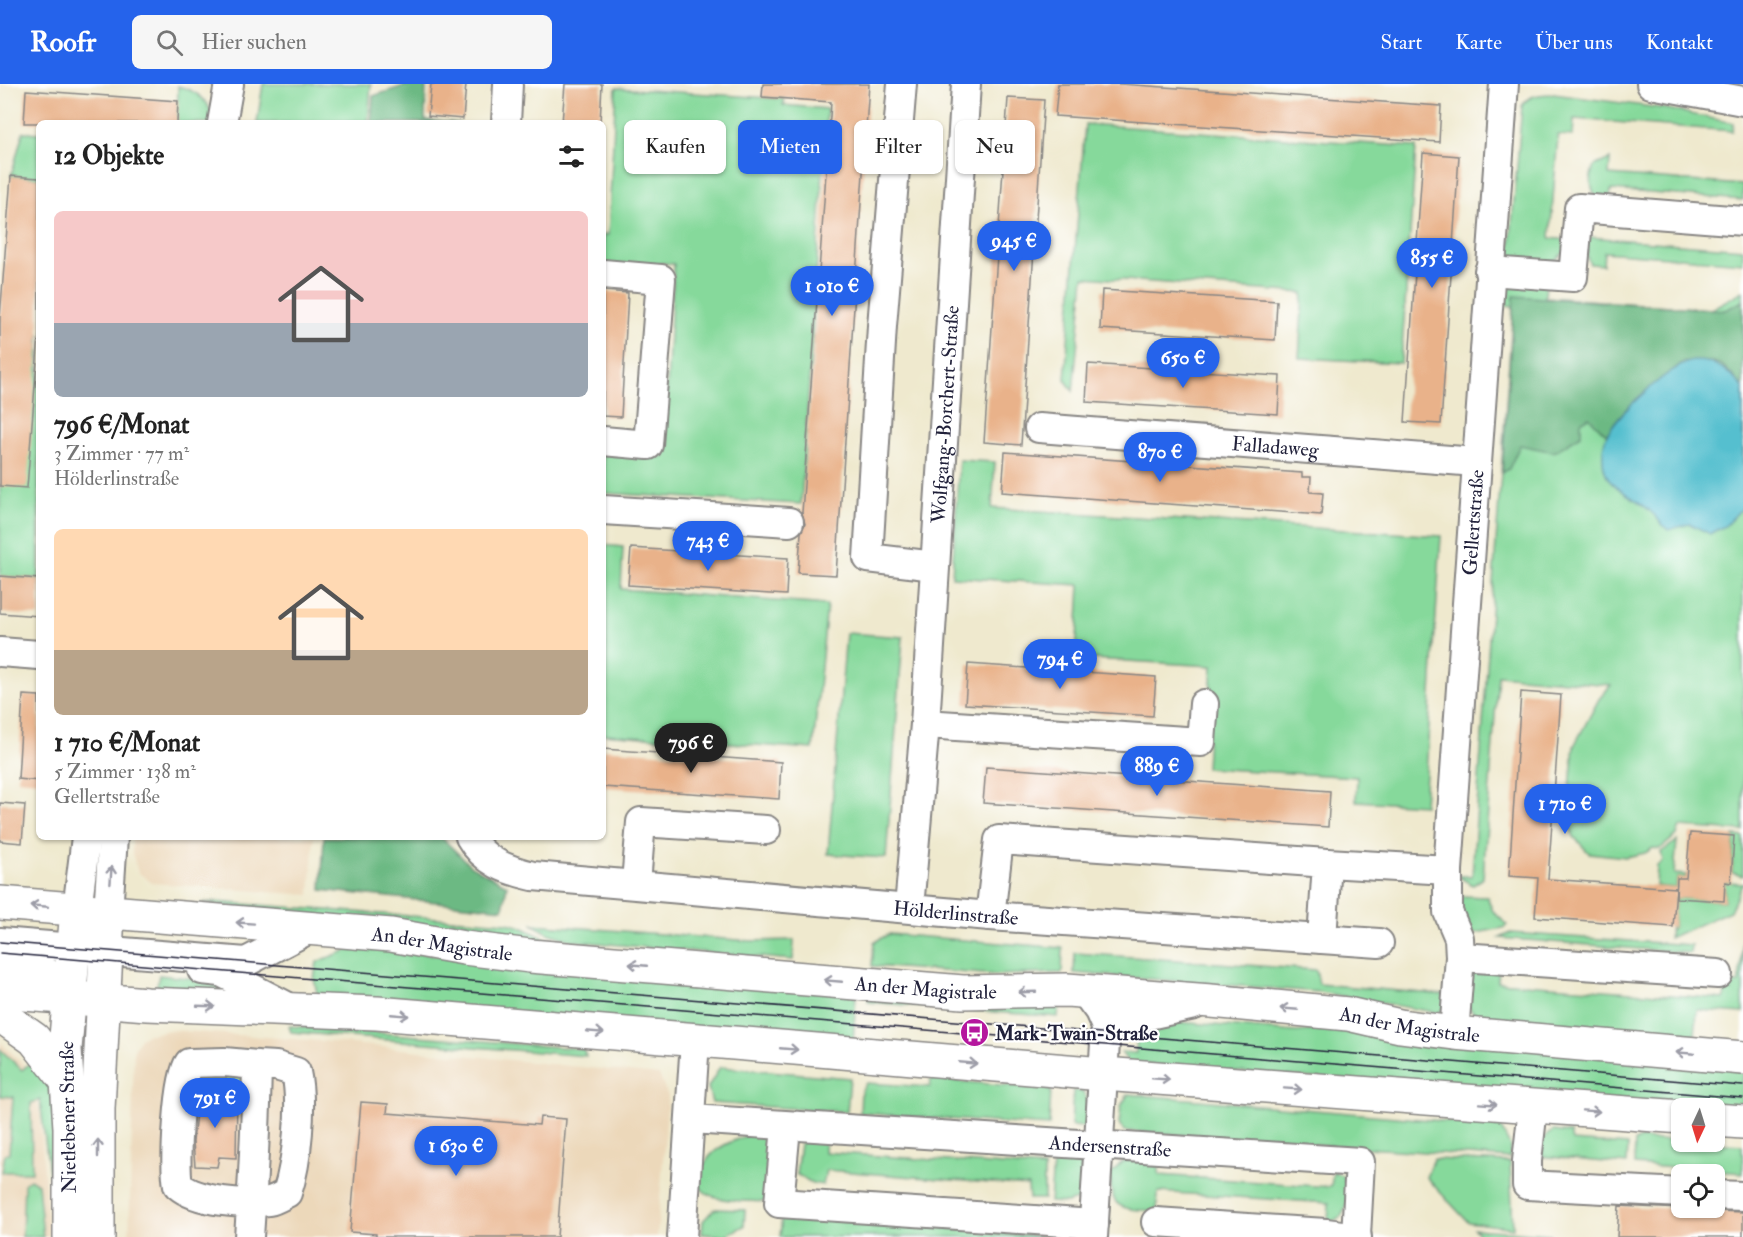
<!DOCTYPE html>
<html lang="de">
<meta charset="utf-8">
<style>
:root{--surface:#fff;--page:#f6f6f6;--text:#222;--muted:#767676;--accent:#2563eb}
body{margin:0;font-family:"IM FELL Double Pica",serif;background:var(--page);color:var(--text);height:100vh;display:flex;flex-direction:column;font-size:22px;white-space:nowrap}
*{box-sizing:border-box;margin:0}
p{font-size:20px;color:var(--muted)}
.icon{flex:none;width:33px;height:33px;fill:none;stroke:currentColor;stroke-width:2;stroke-linecap:round;stroke-linejoin:round}
.map{position:relative;flex:1;overflow:hidden}
.drawer{position:absolute;left:36px;top:36px;width:570px;height:720px;display:flex;flex-direction:column;background:var(--surface);border-radius:9px;box-shadow:0 2px 4px #0004}
.drawer>*{flex:none}
.banner{position:absolute;left:624px;top:36px;width:570px;height:54px;display:flex;gap:12px}
.needle{width:39px;rotate:184deg}
.fabs{position:absolute;left:1671px;top:1014px;display:grid;gap:12px}
.fabs a{display:grid;place-items:center;width:54px;height:54px;border-radius:9px;background:var(--surface);box-shadow:0 2px 4px #0004;font-size:30px}
.price{position:absolute;translate:-50% -51px;padding:0 14px;border-radius:21px;background:var(--accent);color:#fff;font-size:20px;line-height:39px;filter:drop-shadow(0 2px 3px #0008)}
.price::after{content:'';position:absolute;left:50%;top:36px;width:18px;height:14px;margin-left:-9px;background:inherit;clip-path:polygon(0 0,100% 0,50% 100%)}
.price.current{background:#222;color:#fff}
ul{padding:0;list-style:none}
li{display:grid;align-content:center;gap:12px;height:318px;padding:0 18px}
li span{display:grid;place-items:center;height:186px;border-radius:9px;color:#555}
li>.icon{margin-inline-start:auto}
span .icon{width:108px;height:108px;fill:#fffc;stroke-width:1}
li b{font-size:26px}
h2{display:flex;justify-content:space-between;align-items:center;height:72px;padding:0 18px;font-size:26px}
.pill{padding:0 21px;border-radius:9px;background:var(--surface);box-shadow:0 2px 4px #0004;font-size:21px;line-height:54px}
.pill.current{background:var(--accent);color:#fff}
header{display:flex;align-items:center;gap:36px;box-sizing:border-box;height:84px;padding:0 30px;background:var(--accent);color:#fff}
header strong{font-size:28px}
nav{display:flex;gap:33px;margin-inline-start:auto;font-size:21px}
.search{width:420px;height:54px;background:var(--page);display:flex;align-items:center;gap:15px;box-sizing:border-box;padding:0 21px;border-radius:9px;color:var(--muted);font-size:22px}
.map>svg:first-child{display:block}
</style>
<header>
<strong>Roofr</strong>
<div class="search"><svg class="icon" aria-label="search" viewBox="0 0 24 24"><circle cx="10" cy="10" r="6"/><path d="M15 15l6 6"/></svg>Hier suchen</div>
<nav><a>Start</a><a>Karte</a><a>Über uns</a><a>Kontakt</a></nav>
</header>
<div class="map">
<svg width="1743" height="1153" viewBox="0 0 1743 1153">
<rect width="100%" height="100%" fill="#fff"/>
<filter id="ink" filterUnits="userSpaceOnUse"><feTurbulence type="fractalNoise" baseFrequency=".0167" numOctaves="2"/><feDisplacementMap in="SourceGraphic" scale="12" xChannelSelector="R" yChannelSelector="G"/><feConvolveMatrix kernelMatrix="1 2 1 2 8 2 1 2 1" color-interpolation-filters="sRGB"/></filter>
<filter id="wash" filterUnits="userSpaceOnUse"><feTurbulence type="fractalNoise" baseFrequency=".008" numOctaves="4" result="noise"/><feDisplacementMap in="SourceGraphic" scale="24" xChannelSelector="R" yChannelSelector="G"/><feGaussianBlur stdDeviation="1.35" result="paint"/><feColorMatrix in="noise" values="0 0 0 0 0 0 0 0 0 0 0 0 0 0 0 0 0 1.4 0 .05"/><feComposite in="paint" operator="in"/></filter>
<g filter="url(#wash)">
<rect width="100%" height="100%" fill="#efe9ce"/>
<g fill="#ecd8ba">
<path d="M 132,753 L 314,753 L 310,811 L 152,799 L 138,788 L 132,769 Z"/>
<path d="M 170,946 L 333,958 L 659,991 L 668,1012 L 657,1153 L 129,1153 L 134,965 L 140,954 L 146,951 Z"/>
<path d="M 0,958 L 25,982 L 35,1006 L 40,1030 L 49,1153 L 0,1153 Z"/>
</g>
<g fill="#86d99b" stroke="#547e6b" stroke-width="1.5">
<path d="M 263,0 L 371,0 L 368,39 L 257,39 Z"/>
<path d="M 178,2 C 195,6 215,19 211,39 L 177,39 Z"/>
<path d="M 616,4 L 785,15 L 783,21 L 827,25 L 801,420 L 603,409 L 603,370 L 663,373 L 674,180 L 661,179 L 654,187 L 603,182 L 603,151 L 608,151 Z"/>
<path d="M 1553,10 L 1668,25 L 1733,39 L 1732,47 L 1574,35 L 1573,52 L 1558,51 L 1550,154 L 1567,156 L 1566,167 L 1551,179 L 1509,176 L 1522,22 C 1529,10 1540,11 1553,10 Z"/>
<path d="M 1085,40 L 1416,63 L 1401,279 L 1299,274 L 1303,209 L 1084,193 L 1073,307 L 1065,295 Z"/>
<path d="M 23,48 L 39,49 L 39,94 L 11,92 Z"/>
<path d="M 1610,75 L 1609,91 L 1743,101 L 1743,116 L 1611,106 L 1609,119 L 1596,113 C 1590,102 1589,94 1594,82 Z"/>
<path d="M 1588,153 L 1743,165 L 1743,179 L 1604,168 L 1603,181 L 1590,180 L 1587,173 Z"/>
<path d="M 1510,198 L 1546,198 L 1545,213 L 1711,225 L 1743,207 L 1743,747 L 1680,743 L 1677,751 L 1660,765 L 1653,764 L 1645,769 L 1626,773 L 1589,769 L 1574,753 L 1569,741 L 1567,733 L 1574,662 L 1599,615 L 1611,601 L 1498,591 L 1483,794 L 1473,801 L 1457,792 L 1472,792 L 1513,222 L 1497,220 L 1503,203 Z"/>
<path d="M 39,250 L 39,495 L 0,492 L 0,402 Z"/>
<path d="M 959,376 L 995,378 L 992,424 L 1441,452 L 1424,721 L 1356,717 L 1357,693 L 1206,684 L 1212,582 L 1076,574 L 1080,501 L 952,493 Z"/>
<path d="M 603,461 L 623,463 L 621,505 L 827,521 L 813,665 L 603,650 Z"/>
<path d="M 846,549 L 903,553 L 886,774 L 828,770 Z"/>
<path d="M 1734,752 L 1743,753 L 1743,792 L 1732,789 Z"/>
<path d="M 1677,757 L 1674,790 L 1686,791 L 1686,794 L 1677,794 L 1676,804 L 1656,802 L 1657,782 L 1663,777 L 1661,768 Z"/>
<path d="M 1725,798 L 1743,799 L 1730,827 L 1669,854 L 1671,843 L 1673,843 L 1675,814 L 1724,817 Z"/>
<path d="M 1462,812 L 1487,813 L 1493,827 L 1507,841 L 1503,844 L 1471,850 L 1458,831 Z"/>
<path d="M 215,818 L 507,839 L 519,842 L 555,859 L 201,819 Z"/>
<path d="M 532,840 L 751,857 L 794,856 L 793,876 L 574,857 L 550,850 Z"/>
<path d="M 1510,849 L 1691,861 L 1690,869 L 1500,854 Z"/>
<path d="M 889,850 L 1063,864 L 1062,889 L 998,891 L 872,882 L 874,858 Z"/>
<path d="M 1743,853 L 1743,929 L 1697,926 L 1695,951 L 1476,932 L 1468,922 L 1472,889 L 1487,882 L 1499,883 L 1498,898 L 1724,915 L 1726,899 L 1739,899 Z"/>
<path d="M 355,863 L 856,911 L 853,959 L 321,913 L 317,909 L 314,895 L 317,878 Z"/>
<path d="M 1075,869 L 1316,886 L 1319,900 L 1446,911 L 1445,923 L 1439,929 L 1319,908 L 1074,889 Z"/>
<path d="M 159,891 L 215,897 L 243,914 L 156,907 Z"/>
<path d="M 869,913 L 1059,921 L 1058,933 L 868,918 Z"/>
<path d="M 1179,938 L 1296,948 L 1345,944 L 1743,984 L 1743,1032 L 1714,1024 L 1682,1024 L 1129,979 L 1121,968 L 1136,969 L 1137,947 Z"/>
<path d="M 289,942 L 583,965 L 586,972 L 291,948 Z"/>
<path d="M 0,965 L 22,986 L 34,975 L 48,998 L 56,1017 L 59,1153 L 53,1153 L 51,1104 L 40,1016 L 31,1019 L 32,1088 L 2,1088 L 5,1070 L 9,1069 L 13,1013 L 0,1012 Z"/>
<path d="M 720,983 L 850,994 L 847,1028 L 712,1019 L 708,1003 Z"/>
<path d="M 193,984 L 250,986 L 248,1013 L 191,1009 Z"/>
<path d="M 931,995 L 1051,1005 L 1049,1042 L 860,1029 L 861,1007 L 866,999 L 930,1003 Z"/>
<path d="M 1073,1006 L 1083,1008 C 1090,1019 1092,1033 1084,1043 L 1071,1042 Z"/>
<path d="M 1128,1010 L 1500,1042 L 1510,1062 L 1510,1074 L 1125,1047 L 1119,1040 L 1121,1022 Z"/>
<path d="M 1553,1047 L 1570,1049 L 1572,1057 L 1628,1061 L 1627,1080 L 1539,1072 L 1543,1054 Z"/>
<path d="M 750,1050 L 771,1050 L 767,1118 C 744,1116 708,1121 696,1098 C 707,1066 720,1062 750,1050 Z"/>
<path d="M 812,1052 L 825,1052 L 824,1068 L 1044,1084 L 1044,1115 L 1029,1115 L 1028,1102 L 826,1086 L 823,1101 L 812,1099 L 796,1090 L 800,1060 Z"/>
<path d="M 1640,1055 L 1742,1061 L 1743,1089 L 1634,1081 L 1635,1058 Z"/>
<path d="M 1054,1067 C 1088,1071 1088,1084 1083,1114 L 1067,1119 L 1050,1118 Z"/>
<path d="M 1132,1075 L 1159,1075 L 1159,1091 L 1331,1103 L 1333,1087 L 1343,1092 C 1350,1109 1351,1134 1328,1138 L 1329,1119 L 1158,1108 L 1157,1127 C 1125,1125 1108,1128 1111,1090 L 1122,1078 Z"/>
<path d="M 1434,1075 L 1510,1078 L 1513,1144 L 1468,1138 L 1426,1093 Z"/>
<path d="M 30,1095 L 38,1100 L 43,1153 L 22,1153 L 24,1100 Z"/>
<path d="M 714,1125 L 745,1126 L 744,1142 L 724,1152 L 702,1150 L 703,1137 Z"/>
<path d="M 782,1131 L 1057,1153 L 780,1153 Z"/>
<path d="M 1474,1145 L 1550,1150 L 1550,1153 L 1481,1153 Z"/>
</g>
<g fill="#6cb983" stroke="#476e5f" stroke-width="1.5">
<path d="M 410,0 L 426,0 L 425,36 L 461,39 L 371,39 L 373,12 Z"/>
<path d="M 1514,212 L 1725,226 L 1743,217 L 1743,303 L 1722,281 L 1713,278 L 1683,278 L 1623,329 L 1607,351 L 1589,333 L 1581,338 L 1581,351 L 1554,368 L 1520,361 L 1509,385 L 1502,388 Z"/>
<path d="M 324,753 L 441,753 L 471,782 L 507,801 L 503,825 L 321,806 Z"/>
</g>
<path fill="#54bfcf" stroke="#3b7085" stroke-width="1.5" d="M 1693,277 C 1717,276 1726,286 1743,303 L 1743,423 L 1725,442 L 1710,450 L 1690,440 L 1668,446 C 1661,440 1656,432 1649,426 C 1638,415 1618,408 1609,395 C 1601,384 1601,363 1607,351 C 1616,330 1671,281 1693,277 Z"/>
<g id="blocks">
<g fill="#e9b28a">
<path d="M 431,0 L 466,0 L 463,35 L 428,32 Z"/>
<path d="M 565,0 L 602,0 L 600,39 L 562,39 Z"/>
<path d="M 763,0 L 869,0 L 836,491 L 798,489 L 801,449 L 805,440 L 802,429 L 831,18 L 762,13 Z"/>
<path d="M 1058,0 L 1120,0 L 1441,22 L 1439,58 L 1055,32 Z"/>
<path d="M 26,6 L 178,17 L 177,39 L 24,39 Z"/>
<path d="M 1008,14 L 1044,16 L 1021,361 L 984,358 Z"/>
<path d="M 1423,69 L 1459,72 L 1441,340 L 1405,338 Z"/>
<path d="M 11,92 L 39,94 L 39,250 L 27,404 L 0,402 L 0,234 Z"/>
<path d="M 1102,206 L 1277,217 L 1275,256 L 1100,245 Z"/>
<path d="M 603,207 L 628,209 L 621,333 L 603,332 Z"/>
<path d="M 1088,280 L 1280,292 L 1278,330 L 1086,318 Z"/>
<path d="M 1005,368 L 1302,389 L 1302,393 L 1311,393 L 1310,408 L 1323,409 L 1321,431 L 1002,408 Z"/>
<path d="M 631,464 L 788,474 L 786,511 L 628,501 Z"/>
<path d="M 0,492 L 39,495 L 39,532 L 0,529 Z"/>
<path d="M 968,580 L 1156,593 L 1153,632 L 965,620 Z"/>
<path d="M 1521,608 L 1561,611 L 1548,795 L 1676,804 L 1673,843 L 1535,833 L 1538,794 L 1509,792 Z"/>
<path d="M 23,611 L 39,612 L 39,697 L 18,695 Z"/>
<path d="M 603,665 L 781,678 L 779,715 L 603,703 Z"/>
<path d="M 986,683 L 1330,707 L 1328,743 L 983,719 Z"/>
<path d="M 0,719 L 25,721 L 22,759 L 0,757 Z"/>
<path d="M 1690,749 L 1734,752 L 1731,799 L 1725,798 L 1724,817 L 1676,814 L 1677,794 L 1686,794 Z"/>
<path d="M 198,1009 L 237,1012 L 236,1074 L 219,1073 L 217,1083 L 195,1082 L 193,1058 Z"/>
<path d="M 361,1018 L 388,1020 L 387,1029 L 539,1041 L 540,1033 L 566,1035 L 557,1153 L 376,1153 L 376,1150 L 350,1148 Z"/>
<path d="M 1619,1122 L 1681,1125 L 1704,1124 L 1713,1127 L 1743,1128 L 1743,1153 L 1617,1153 Z"/>
</g>
</g>
</g>
<g filter="url(#ink)">
<use href="#blocks" fill-opacity="0" stroke="#888684" stroke-width="1.5"/>
<g fill="none" stroke-linecap="round" stroke-linejoin="round">
<defs>
<g id="minor">
<path d="M 902,0 L 882,242 L 868,474 L 935,482"/>
<path d="M 1651,0 L 1743,17"/>
<path d="M 222,39 L 229,0"/>
<path d="M 506,39 L 508,0"/>
<path d="M 1489,187 L 1573,193 L 1579,124 L 1743,137"/>
<path d="M 603,190 L 661,195 L 648,361 L 603,357"/>
<path id="s1" d="M 1039,344 L 1476,378"/>
<path d="M 603,426 L 789,438"/>
<path d="M 0,568 L 39,571"/>
<path d="M 925,640 L 1201,658 L 1204,620"/>
<path id="s2" d="M 470,753 C 484,778 507,786 533,792 L 990,832 L 1379,859"/>
<path d="M 1327,779 L 1448,786"/>
<path d="M 636,799 L 641,738 L 766,746"/>
<path id="s3" d="M 909,824 L 925,640 L 966,0"/>
<path d="M 77,826 L 86,753"/>
<path d="M 108,829 L 113,753"/>
<path d="M 990,832 L 999,756 L 1327,779 L 1322,855"/>
<path d="M 0,858 L 246,878 L 313,843"/>
<path d="M 1460,873 L 1718,890"/>
<path d="M 0,881 C 29,884 57,882 70,913"/>
<path d="M 202,886 L 221,888 L 290,924"/>
<path d="M 1085,908 L 1099,927 L 1106,943 L 1093,1153"/>
<path d="M 1106,943 L 1130,935 L 1194,921"/>
<path id="s4" d="M 1454,949 L 1460,873 L 1459,854 L 1448,828 L 1448,786 L 1504,0"/>
<path d="M 1533,1024 L 1527,1077 L 1527,1101 L 1682,1109"/>
<path id="s5" d="M 691,1035 L 1360,1078 L 1356,1152"/>
<path d="M 786,1043 L 779,1119 L 1094,1140"/>
<path d="M 1714,1111 L 1743,1112"/>
<path d="M 1156,1138 L 1326,1149 L 1357,1153"/>
<path d="M 249,1153 C 253,1096 256,1038 257,981 L 224,978 L 189,979 C 178,994 174,1081 178,1101 C 197,1118 245,1121 269,1117 C 275,1116 281,1112 287,1109 C 297,1079 303,1020 296,988 L 276,982 L 257,981"/>
<path d="M 682,1153 L 695,957"/>
</g>
<g id="major">
<path id="s6" d="M 0,819 L 391,851 L 464,864 L 530,872 L 963,908 L 1067,906 L 1211,917 L 1348,930 L 1400,942 L 1454,949 L 1743,974"/>
<path d="M 0,908 L 147,920 L 377,929 L 1103,990 L 1682,1033"/>
<path d="M 0,931 L 34,955 L 67,997"/>
<path d="M 1714,1036 L 1743,1038"/>
<path d="M 70,1153 L 70,1044 L 65,965 L 77,826"/>
<path d="M 98,1153 L 98,1025 L 108,829"/>
</g>
</defs>
<use href="#minor" stroke="#888684" stroke-width="32"/>
<use href="#major" stroke="#888684" stroke-width="36"/>
<use href="#minor" stroke="#fff" stroke-width="28"/>
<use href="#major" stroke="#fff" stroke-width="33"/>
<g stroke="#22223b" stroke-width="1.5">
<path d="M 0,858 L 1743,1002"/>
<path d="M 0,869 L 1743,1014"/>
</g>
</g>
<defs><path id="oneway-shaft" d="M-6 0H5M1.5-3L5.5 0L1.5 3" fill="none" stroke-width="1.6" stroke-linecap="round" stroke-linejoin="round" transform="scale(1.5)"/></defs>
<g stroke="#9c9ca7">
<use href="#oneway-shaft" transform="translate(111 791) rotate(-86)"/>
<use href="#oneway-shaft" transform="translate(39 822) rotate(-175)"/>
<use href="#oneway-shaft" transform="translate(245 839) rotate(-176)"/>
<use href="#oneway-shaft" transform="translate(638 881) rotate(-175)"/>
<use href="#oneway-shaft" transform="translate(833 897) rotate(-175)"/>
<use href="#oneway-shaft" transform="translate(1027 908) rotate(178)"/>
<use href="#oneway-shaft" transform="translate(206 922) rotate(2)"/>
<use href="#oneway-shaft" transform="translate(1289 925) rotate(-175)"/>
<use href="#oneway-shaft" transform="translate(400 931) rotate(5)"/>
<use href="#oneway-shaft" transform="translate(595 948) rotate(5)"/>
<use href="#oneway-shaft" transform="translate(789 965) rotate(5)"/>
<use href="#oneway-shaft" transform="translate(1685 969) rotate(-175)"/>
<use href="#oneway-shaft" transform="translate(968 979) rotate(5)"/>
<use href="#oneway-shaft" transform="translate(1161 995) rotate(4)"/>
<use href="#oneway-shaft" transform="translate(1293 1005) rotate(4)"/>
<use href="#oneway-shaft" transform="translate(1488 1020) rotate(4)"/>
<use href="#oneway-shaft" transform="translate(1591 1027) rotate(4)"/>
<use href="#oneway-shaft" transform="translate(98 1064) rotate(-90)"/>
</g>
</g>
<defs>
<symbol id="bus-disc" viewBox="-11 -11 22 22"><circle r="9.5" fill="#b5179e" stroke="#fff"/><path d="M-5-6H5V4H4V6H2V4H-2V6H-4V4H-5ZM-3.5-4V0h7V-4ZM-3.5 1.2v1.5H-2V1.2ZM2 1.2v1.5H3.5V1.2Z" fill="#fff"/></symbol>
</defs>
<g fill-rule="evenodd">
<use href="#bus-disc" x="958" y="932" width="33" height="33"/>
</g>
<g text-anchor="middle" dominant-baseline="central" stroke-width="4.5" stroke-linejoin="round" paint-order="stroke">
<g font-size="20" fill="#22223b" stroke="#fff">
<text stroke="none"><textPath href="#s3" startOffset="495">Wolfgang-Borchert-Straße</textPath></text>
<text stroke="none"><textPath href="#s1" startOffset="237">Falladaweg</textPath></text>
<text stroke="none"><textPath href="#s4" startOffset="514">Gellertstraße</textPath></text>
<text stroke="none"><textPath href="#s2" startOffset="501">Hölderlinstraße</textPath></text>
<text stroke="none"><textPath href="#s6" startOffset="444">An der Magistrale</textPath></text>
<text stroke="none"><textPath href="#s6" startOffset="930">An der Magistrale</textPath></text>
<text stroke="none"><textPath href="#s6" startOffset="1416">An der Magistrale</textPath></text>
<text transform="translate(68 1033) rotate(-91)">Nietlebener Straße</text>
<text stroke="none"><textPath href="#s5" startOffset="420">Andersenstraße</textPath></text>
</g>
<g font-size="20" font-weight="bold" fill="#22223b" stroke="#fff" text-anchor="start">
<text x="995" y="949">Mark-Twain-Straße</text>
</g>
</g>
</svg>
<div class="fabs">
<a><svg class="needle" viewBox="-14 -14 28 28"><path d="M0-13l5 13h-10z" fill="#e53935"/><path d="M0 13l5-13h-10z" fill="#767676"/></svg></a>
<a><svg class="icon" aria-label="locate" viewBox="0 0 24 24"><circle cx="12" cy="12" r="6"/><path d="M12 2v4M12 18v4M2 12h4M18 12h4"/></svg></a>
</div>
<b class="price" style="left:1014px;top:188px">945 €</b>
<b class="price" style="left:1432px;top:205px">855 €</b>
<b class="price" style="left:832px;top:233px">1 010 €</b>
<b class="price" style="left:1183px;top:305px">650 €</b>
<b class="price" style="left:1160px;top:399px">870 €</b>
<b class="price" style="left:708px;top:488px">743 €</b>
<b class="price" style="left:1060px;top:606px">794 €</b>
<b class="price current" style="left:691px;top:690px">796 €</b>
<b class="price" style="left:1157px;top:713px">889 €</b>
<b class="price" style="left:1565px;top:751px">1 710 €</b>
<b class="price" style="left:215px;top:1045px">791 €</b>
<b class="price" style="left:456px;top:1093px">1 630 €</b>
<div class="banner">
<a class="pill">Kaufen</a>
<a class="pill current">Mieten</a>
<a class="pill">Filter</a>
<a class="pill">Neu</a>
</div>
<section class="drawer">
<h2>12 Objekte<svg class="icon" aria-label="filters" viewBox="0 0 24 24"><path d="M4 7h16M4 17h16"/><circle cx="9" cy="7" r="2"/><circle cx="15" cy="17" r="2"/></svg></h2>
<ul>
<li><span style="background:linear-gradient(#f6c9c9 60%,#9aa5b1 0)"><svg class="icon" aria-label="home" viewBox="0 0 24 24"><path d="M3 11l9-7 9 7M6 9v11h12V9"/></svg></span><div><b>796 €/Monat</b><p>3 Zimmer · 77 m²</p><p>Hölderlinstraße</p></div></li>
<li><span style="background:linear-gradient(#ffd9b3 65%,#b9a48a 0)"><svg class="icon" aria-label="home" viewBox="0 0 24 24"><path d="M3 11l9-7 9 7M6 9v11h12V9"/></svg></span><div><b>1 710 €/Monat</b><p>5 Zimmer · 138 m²</p><p>Gellertstraße</p></div></li>
</ul>
</section>
</div>
